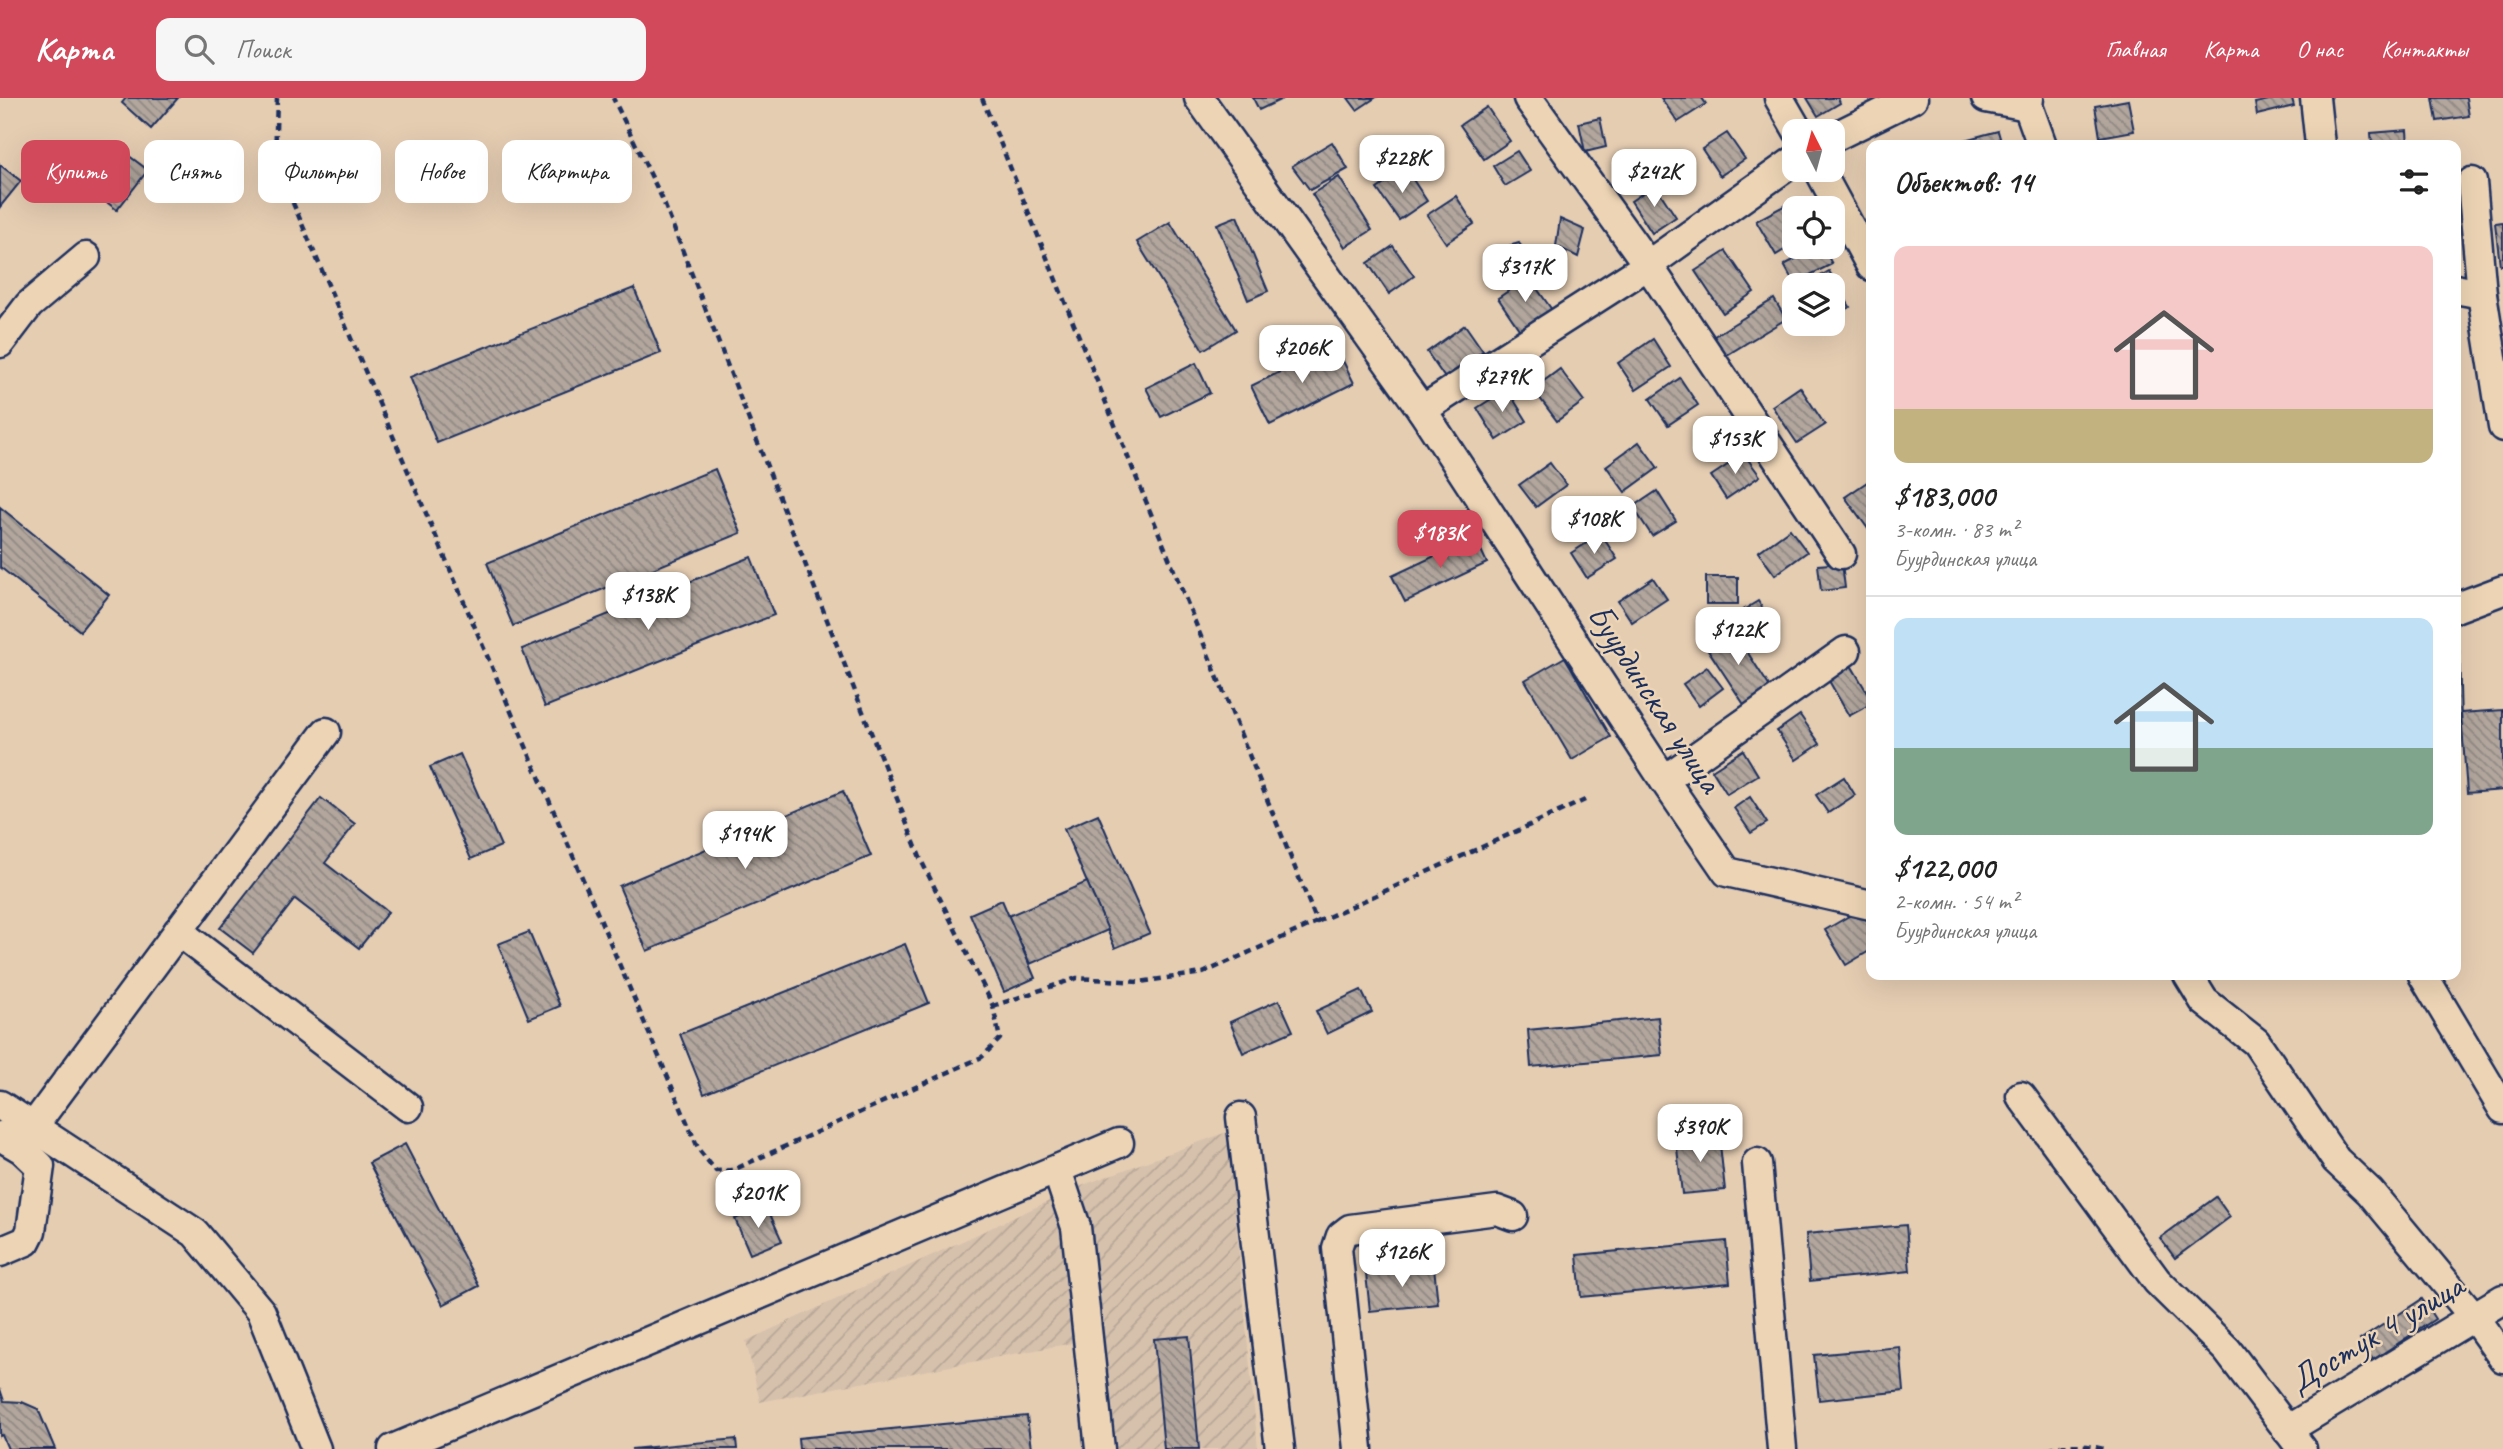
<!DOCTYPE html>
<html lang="ru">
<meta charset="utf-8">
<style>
:root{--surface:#fff;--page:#f6f6f6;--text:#222;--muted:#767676;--line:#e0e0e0;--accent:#d1495b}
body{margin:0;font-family:Caveat,sans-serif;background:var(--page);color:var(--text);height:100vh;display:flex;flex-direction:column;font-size:26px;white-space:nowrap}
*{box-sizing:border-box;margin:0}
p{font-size:23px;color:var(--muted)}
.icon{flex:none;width:38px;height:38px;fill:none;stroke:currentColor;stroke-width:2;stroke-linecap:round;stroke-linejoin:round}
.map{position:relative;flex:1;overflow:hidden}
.sheet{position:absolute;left:1866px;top:42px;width:595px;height:840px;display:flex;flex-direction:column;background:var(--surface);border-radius:14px;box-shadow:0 7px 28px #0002}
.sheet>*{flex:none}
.hud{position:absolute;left:21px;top:42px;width:665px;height:63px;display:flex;gap:14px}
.needle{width:46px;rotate:354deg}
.buttons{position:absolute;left:1782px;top:21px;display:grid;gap:14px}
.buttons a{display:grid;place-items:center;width:63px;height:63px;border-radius:14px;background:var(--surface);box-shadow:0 7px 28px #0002;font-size:35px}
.price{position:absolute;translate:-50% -60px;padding:0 16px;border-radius:14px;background:#fff;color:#222;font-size:23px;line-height:46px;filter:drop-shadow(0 2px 4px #0008)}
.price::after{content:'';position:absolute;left:50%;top:42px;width:21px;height:16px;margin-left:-10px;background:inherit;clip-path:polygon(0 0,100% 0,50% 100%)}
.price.selected{background:var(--accent);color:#fff}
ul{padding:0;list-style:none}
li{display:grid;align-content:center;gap:14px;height:371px;padding:0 28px}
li+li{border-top:2px solid var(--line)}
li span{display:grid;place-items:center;height:217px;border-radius:14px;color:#555}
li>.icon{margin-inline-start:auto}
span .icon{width:126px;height:126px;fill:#fffc;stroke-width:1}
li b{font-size:30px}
h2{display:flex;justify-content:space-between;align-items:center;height:84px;padding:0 28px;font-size:30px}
.chip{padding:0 24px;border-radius:14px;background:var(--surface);box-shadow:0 7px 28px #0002;font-size:24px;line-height:63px}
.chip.selected{background:var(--accent);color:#fff}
header{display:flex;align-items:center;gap:42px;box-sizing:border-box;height:98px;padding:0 35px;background:var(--accent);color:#fff}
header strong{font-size:33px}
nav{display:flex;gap:38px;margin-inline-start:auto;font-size:24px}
.search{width:490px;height:63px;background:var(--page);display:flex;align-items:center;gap:18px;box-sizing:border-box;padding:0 24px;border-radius:14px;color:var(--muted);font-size:26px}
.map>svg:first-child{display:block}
</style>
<header>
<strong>Карта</strong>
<div class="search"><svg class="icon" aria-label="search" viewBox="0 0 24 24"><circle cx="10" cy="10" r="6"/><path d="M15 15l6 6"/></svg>Поиск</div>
<nav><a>Главная</a><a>Карта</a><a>О нас</a><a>Контакты</a></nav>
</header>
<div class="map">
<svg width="2503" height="1351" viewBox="0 0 2503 1351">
<defs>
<pattern id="industrial-furrows" width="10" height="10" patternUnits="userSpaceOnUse" patternTransform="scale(1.75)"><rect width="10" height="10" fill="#d6c1ac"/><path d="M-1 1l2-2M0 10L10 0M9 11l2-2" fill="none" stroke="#b7a696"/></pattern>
<pattern id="building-back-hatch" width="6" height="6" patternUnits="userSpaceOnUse" patternTransform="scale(1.75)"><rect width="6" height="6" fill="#b2a69d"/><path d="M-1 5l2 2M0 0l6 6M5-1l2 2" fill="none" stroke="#908883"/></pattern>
</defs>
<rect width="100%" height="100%" fill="#e5cdb2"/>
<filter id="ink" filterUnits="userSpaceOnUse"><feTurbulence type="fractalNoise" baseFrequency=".0143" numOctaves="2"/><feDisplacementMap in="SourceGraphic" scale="14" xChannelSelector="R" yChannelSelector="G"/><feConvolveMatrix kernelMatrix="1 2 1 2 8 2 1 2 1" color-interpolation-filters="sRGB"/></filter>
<g filter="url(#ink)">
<path fill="url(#industrial-furrows)" d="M 1227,1034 L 1258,1351 L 1117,1351 L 1104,1239 L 760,1304 L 746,1243 L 1086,1086 Z"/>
<g fill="url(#building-back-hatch)" stroke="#1b2f5e" stroke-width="2">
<path d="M 126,0 L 178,0 L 151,31 L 122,5 Z"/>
<path d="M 1253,0 L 1284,0 L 1259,12 Z"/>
<path d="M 1348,0 L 1375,0 L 1357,12 Z"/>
<path d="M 1661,0 L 1702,0 L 1706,6 L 1678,24 Z"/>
<path d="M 1807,0 L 1838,0 L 1840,5 L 1818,18 Z"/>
<path d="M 2278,0 L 2292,0 L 2294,8 L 2257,17 L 2255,5 Z"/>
<path d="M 2433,0 L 2466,0 L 2469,18 L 2437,23 Z"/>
<path d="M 2128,2 L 2134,33 L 2100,39 L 2095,8 Z"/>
<path d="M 1487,9 L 1510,43 L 1484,61 L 1460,27 Z"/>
<path d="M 1600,20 L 1606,49 L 1585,54 L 1579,25 Z"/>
<path d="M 2407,32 L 2408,47 L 2372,47 L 2371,35 Z"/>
<path d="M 1998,33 L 2002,47 L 1958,47 L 1957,44 Z"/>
<path d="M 1727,35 L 1745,61 L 1720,78 L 1702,51 Z"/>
<path d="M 1332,44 L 1348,71 L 1310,92 L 1292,68 Z"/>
<path d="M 117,49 L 148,72 L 117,112 L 86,88 Z"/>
<path d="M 1517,53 L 1530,73 L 1505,88 L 1493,68 Z"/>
<path d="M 0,67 L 21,83 L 0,109 Z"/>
<path d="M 1406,71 L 1427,103 L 1399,122 L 1377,91 Z"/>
<path d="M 1339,79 L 1372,132 L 1345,149 L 1312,96 Z"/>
<path d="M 1655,87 L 1676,119 L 1652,135 L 1631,103 Z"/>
<path d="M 1456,98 L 1474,126 L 1446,145 L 1427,117 Z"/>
<path d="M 1791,104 L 1795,110 L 1794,146 L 1776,157 L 1756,123 Z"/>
<path d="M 1237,118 L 1268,193 L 1248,202 L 1217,126 Z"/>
<path d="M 1560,121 L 1585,132 L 1578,159 L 1556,148 Z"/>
<path d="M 1170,124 L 1236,232 L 1203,252 L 1137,144 Z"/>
<path d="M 2503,124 L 2503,167 L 2500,167 L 2495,125 Z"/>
<path d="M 1519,145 L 1534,167 L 1507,182 L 1489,154 Z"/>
<path d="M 1393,148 L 1414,178 L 1389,196 L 1368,165 Z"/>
<path d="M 1818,149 L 1823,149 L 1832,166 L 1794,185 L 1784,167 Z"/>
<path d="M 1726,153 L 1754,194 L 1723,215 L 1695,173 Z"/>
<path d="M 1829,173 L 1850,209 L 1832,220 L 1832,187 L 1805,187 Z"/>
<path d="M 1529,179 L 1552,212 L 1521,234 L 1498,200 Z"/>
<path d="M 634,190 L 661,255 L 437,345 L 410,279 Z"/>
<path d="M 1774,201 L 1786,221 L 1722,260 L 1711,240 Z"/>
<path d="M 1465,227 L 1483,253 L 1445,280 L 1427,254 Z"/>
<path d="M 1653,241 L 1671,269 L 1636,292 L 1618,265 Z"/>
<path d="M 1335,247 L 1354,285 L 1270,327 L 1251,288 Z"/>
<path d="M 1196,265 L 1210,295 L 1161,319 L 1146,290 Z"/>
<path d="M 1560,271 L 1584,303 L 1557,323 L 1533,291 Z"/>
<path d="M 1680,280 L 1698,307 L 1668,327 L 1650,301 Z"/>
<path d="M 1800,289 L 1825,327 L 1797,345 L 1772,308 Z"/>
<path d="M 1507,291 L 1527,323 L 1497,342 L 1477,310 Z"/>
<path d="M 1639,344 L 1658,370 L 1625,394 L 1606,368 Z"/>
<path d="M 1744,356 L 1760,378 L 1726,401 L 1711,378 Z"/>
<path d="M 1550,365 L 1566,387 L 1536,409 L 1519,387 Z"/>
<path d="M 715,371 L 741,435 L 513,528 L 487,465 Z"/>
<path d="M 1870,382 L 1871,383 L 1871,435 L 1845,399 Z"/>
<path d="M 1657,393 L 1676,423 L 1652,438 L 1633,409 Z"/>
<path d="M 0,409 L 109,497 L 80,533 L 0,469 Z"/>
<path d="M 1790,431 L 1807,454 L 1775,477 L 1758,454 Z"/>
<path d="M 1601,436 L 1617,461 L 1587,480 L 1571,455 Z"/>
<path d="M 1475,439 L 1487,465 L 1405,504 L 1392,478 Z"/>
<path d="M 751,459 L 774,517 L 545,609 L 522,551 Z"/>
<path d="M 1842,465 L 1845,490 L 1821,493 L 1818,467 Z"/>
<rect x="1706" y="479" width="32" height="27"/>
<path d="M 1653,480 L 1667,501 L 1632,524 L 1618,503 Z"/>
<path d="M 1758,503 L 1778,535 L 1749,552 L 1730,520 Z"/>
<path d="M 1730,527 L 1773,594 L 1747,611 L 1703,544 Z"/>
<path d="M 2459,551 L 2461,625 L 2455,625 L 2455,552 Z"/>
<path d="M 1565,559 L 1611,639 L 1572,662 L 1525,582 Z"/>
<path d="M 1851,567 L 1871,601 L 1871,606 L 1849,618 L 1828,581 Z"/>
<path d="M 1707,569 L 1723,590 L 1699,608 L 1683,586 Z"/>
<path d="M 2503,612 L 2503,692 L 2467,695 L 2461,615 Z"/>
<path d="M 1800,617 L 1820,646 L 1796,662 L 1777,633 Z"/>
<path d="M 1743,652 L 1758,677 L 1727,696 L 1712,672 Z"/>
<path d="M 460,656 L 501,748 L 471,761 L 430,669 Z"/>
<path d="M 1844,679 L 1855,697 L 1828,715 L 1816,697 Z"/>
<path d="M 843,693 L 871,758 L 647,853 L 619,788 Z"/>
<path d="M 1750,699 L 1767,725 L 1751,735 L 1734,710 Z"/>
<path d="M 321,700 L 355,726 L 325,765 L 388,814 L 359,850 L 295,801 L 253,855 L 220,830 Z"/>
<path d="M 1098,716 L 1150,835 L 1115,850 L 1064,731 Z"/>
<path d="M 1087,784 L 1108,832 L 1030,866 L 1008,818 Z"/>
<path d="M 1002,802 L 1035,880 L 1004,894 L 970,816 Z"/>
<path d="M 1861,811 L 1871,828 L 1871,852 L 1846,867 L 1825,832 Z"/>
<path d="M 529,834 L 560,908 L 529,921 L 498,846 Z"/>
<path d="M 905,846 L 929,905 L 704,996 L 680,936 Z"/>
<path d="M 1361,892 L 1372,914 L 1327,936 L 1316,913 Z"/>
<path d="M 1279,902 L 1293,933 L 1243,955 L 1230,924 Z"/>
<path d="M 1658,919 L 1662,957 L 1531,969 L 1528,932 Z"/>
<path d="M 1719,1037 L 1725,1092 L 1682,1096 L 1676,1041 Z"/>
<path d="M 405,1046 L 479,1188 L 443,1207 L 369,1065 Z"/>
<path d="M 2216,1099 L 2230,1119 L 2175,1160 L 2160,1140 Z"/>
<path d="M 766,1107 L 782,1143 L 750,1156 L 735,1121 Z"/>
<path d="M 1906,1127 L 1910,1173 L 1810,1183 L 1806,1136 Z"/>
<path d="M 1726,1143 L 1730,1185 L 1581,1199 L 1577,1157 Z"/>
<path d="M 1434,1169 L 1438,1206 L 1370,1213 L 1366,1176 Z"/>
<path d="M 2422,1201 L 2435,1221 L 2373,1262 L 2360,1242 Z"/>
<path d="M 1189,1238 L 1199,1351 L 1164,1351 L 1154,1241 Z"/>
<path d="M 1900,1249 L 1904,1293 L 1819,1302 L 1814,1257 Z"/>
<path d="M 0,1291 L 4,1303 L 22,1304 L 38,1311 L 55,1351 L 8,1351 L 2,1337 L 0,1338 Z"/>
<path d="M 1027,1318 L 1031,1351 L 799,1351 L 798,1340 Z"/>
<path d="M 736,1341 L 737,1351 L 631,1351 Z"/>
</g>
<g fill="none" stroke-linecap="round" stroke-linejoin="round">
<defs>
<g id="minor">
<path d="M 1199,0 L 1422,312 L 1664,682 L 1727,774 L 1871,807"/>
<path d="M 1528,0 L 1648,167 L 1841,456"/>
<path d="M 1779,0 L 1798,33"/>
<path d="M 1986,0 L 2028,8"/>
<path d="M 2029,0 L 2028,8 L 2042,47"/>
<path d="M 2315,0 L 2320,47"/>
<path d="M 1832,40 L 1913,0"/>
<path d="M 1819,72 L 1871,168"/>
<path d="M 2472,84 L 2482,196 L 2503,329"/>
<path d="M 2455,191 L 2482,196"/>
<path d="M 0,245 L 29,207 L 86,159"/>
<path d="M 1422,312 L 1648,167 L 1794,63"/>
<path d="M 2455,510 L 2503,492"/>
<path d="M 1664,682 L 1846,553"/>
<path d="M 178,833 L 408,1009"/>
<path d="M 2188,877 L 2204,903 L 2256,944 L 2336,1062 L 2370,1094 L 2474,1219 L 2503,1260"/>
<path d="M 2423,877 L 2503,1011"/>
<path d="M 2021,998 L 2157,1183 L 2227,1252 L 2302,1351"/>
<path d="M 0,1007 L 195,1135 L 261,1214 L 316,1351"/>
<path d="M 1241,1019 L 1280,1351"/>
<path d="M 33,1029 L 326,634"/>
<path d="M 0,1038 L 22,1051 L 40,1068 L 31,1133 L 26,1143 L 0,1154"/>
<path d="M 1757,1065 L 1782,1351"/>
<path d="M 1057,1072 L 1076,1129 L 1100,1351"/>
<path d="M 2287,1332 L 2503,1201"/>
<path d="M 393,1351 L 1119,1045"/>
<path d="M 1358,1351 L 1337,1150 L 1341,1138 L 1350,1131 L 1497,1112 L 1513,1118"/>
</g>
</defs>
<use href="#minor" stroke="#1b2f5e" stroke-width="33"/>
<g stroke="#1b2f5e" stroke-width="4.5" stroke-dasharray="7 5" stroke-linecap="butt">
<path d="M 277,0 L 275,63 L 699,1052 L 716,1073 L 733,1072 L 982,959 L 1000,941 L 993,908 L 921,762 L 662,100 L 613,0"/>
<path d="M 982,0 L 1317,824 L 1203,875 L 1139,884 L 1077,880 L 993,908"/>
<path d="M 1317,824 L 1585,702"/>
<path d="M 2048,1351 C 2064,1345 2087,1347 2104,1351"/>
</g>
<use href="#minor" stroke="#edd4b5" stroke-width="28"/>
</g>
</g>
<g text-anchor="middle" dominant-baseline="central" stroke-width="5" stroke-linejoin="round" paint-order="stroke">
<g font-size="35" fill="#1b2f5e" stroke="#edd4b5">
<text transform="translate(1655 600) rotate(57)">Буурдинская улица</text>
<text transform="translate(2376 1235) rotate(-31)">Достук 4 улица</text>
</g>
</g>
</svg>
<div class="buttons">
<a><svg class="needle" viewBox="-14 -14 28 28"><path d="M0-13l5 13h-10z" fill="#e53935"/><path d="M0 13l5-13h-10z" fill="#767676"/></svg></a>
<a><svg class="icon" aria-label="locate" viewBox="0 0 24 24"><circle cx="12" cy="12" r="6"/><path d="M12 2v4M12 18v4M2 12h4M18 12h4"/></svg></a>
<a><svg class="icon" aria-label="layers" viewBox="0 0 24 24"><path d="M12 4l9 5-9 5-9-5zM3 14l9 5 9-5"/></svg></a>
</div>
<b class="price" style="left:1402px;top:97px">$228K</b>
<b class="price" style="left:1654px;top:111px">$242K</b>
<b class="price" style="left:1525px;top:206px">$317K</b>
<b class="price" style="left:1302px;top:287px">$206K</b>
<b class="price" style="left:1502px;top:316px">$279K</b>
<b class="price" style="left:1735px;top:378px">$153K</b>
<b class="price" style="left:1594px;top:458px">$108K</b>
<b class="price selected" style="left:1440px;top:472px">$183K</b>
<b class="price" style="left:648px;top:534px">$138K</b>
<b class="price" style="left:1738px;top:569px">$122K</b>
<b class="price" style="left:745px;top:773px">$194K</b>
<b class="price" style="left:1700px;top:1066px">$390K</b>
<b class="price" style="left:758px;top:1132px">$201K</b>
<b class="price" style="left:1402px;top:1191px">$126K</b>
<div class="hud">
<a class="chip selected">Купить</a>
<a class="chip">Снять</a>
<a class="chip">Фильтры</a>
<a class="chip">Новое</a>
<a class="chip">Квартира</a>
</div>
<section class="sheet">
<h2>Объектов: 14<svg class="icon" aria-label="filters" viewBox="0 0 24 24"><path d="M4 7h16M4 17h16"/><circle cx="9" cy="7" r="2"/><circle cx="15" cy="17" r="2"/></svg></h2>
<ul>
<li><span style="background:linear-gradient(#f6c9c9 75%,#c2b280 0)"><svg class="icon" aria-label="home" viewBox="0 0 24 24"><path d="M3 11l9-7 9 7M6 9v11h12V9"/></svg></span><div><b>$183,000</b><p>3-комн. · 83 m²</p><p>Буурдинская улица</p></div></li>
<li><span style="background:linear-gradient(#bfe0f5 60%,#7fa58c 0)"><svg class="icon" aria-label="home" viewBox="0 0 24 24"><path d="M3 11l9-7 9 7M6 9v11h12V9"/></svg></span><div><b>$122,000</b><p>2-комн. · 54 m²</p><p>Буурдинская улица</p></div></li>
</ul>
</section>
</div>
